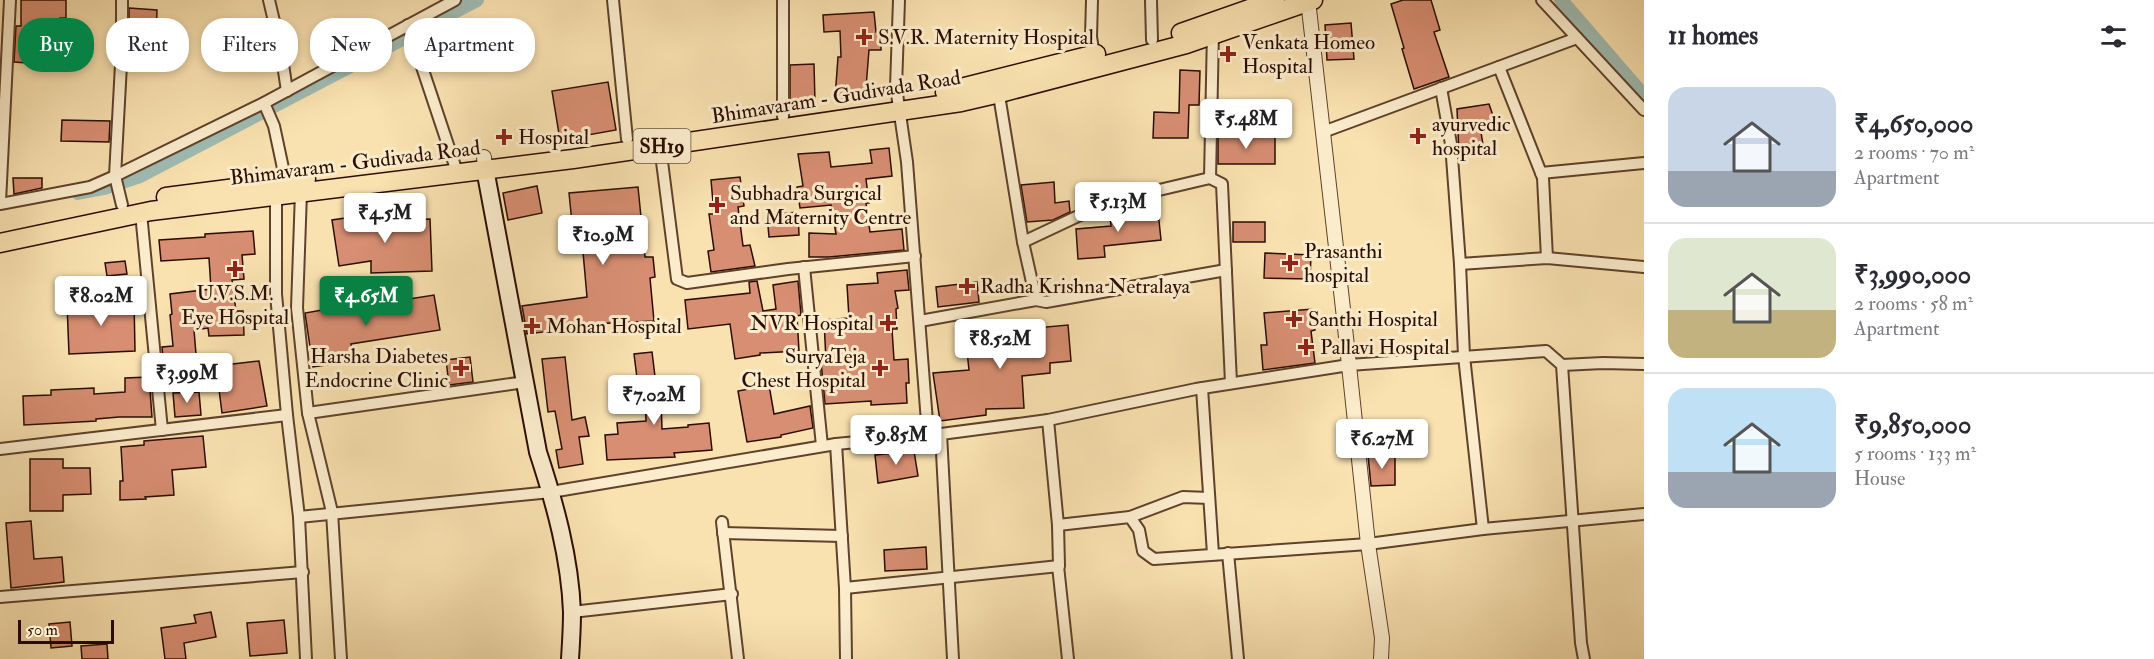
<!DOCTYPE html>
<meta charset="utf-8">
<style>
:root{--surface:#fff;--page:#f7f7f7;--text:#2b2b33;--muted:#7c7c81;--line:#e1e1e2;--accent:#0b8043}
body{margin:0;font-family:"IM FELL Double Pica",serif;background:var(--page);color:var(--text);height:100vh;display:flex;flex-direction:column;font-size:22px;white-space:nowrap}
*{box-sizing:border-box;margin:0}
p{font-size:20px;color:var(--muted)}
.icon{flex:none;width:33px;height:33px;fill:none;stroke:currentColor;stroke-width:2;stroke-linecap:round;stroke-linejoin:round}
.map{position:relative;flex:1;overflow:hidden}
.details{display:flex;flex-direction:column;background:var(--surface);width:510px}
.details>*{flex:none}
.top-card{position:absolute;left:18px;top:18px;width:570px;height:54px;display:flex;gap:12px}
.scale{position:absolute;left:18px;bottom:15px;width:96px;box-sizing:border-box;padding-left:6px;border:3px solid #2b0d00;border-top:0;font-size:16px;line-height:21px;white-space:nowrap;color:#2b0d00;-webkit-text-stroke:4px #fbeccc;paint-order:stroke}
.price{position:absolute;translate:-50% -51px;padding:0 14px;border-radius:6px;background:#fff;color:#222;font-size:20px;line-height:39px;filter:drop-shadow(0 2px 3px #0008)}
.price::after{content:'';position:absolute;left:50%;top:36px;width:18px;height:14px;margin-left:-9px;background:inherit;clip-path:polygon(0 0,100% 0,50% 100%)}
.price.selected{background:var(--accent);color:#fff}
ul{padding:0;list-style:none}
li{display:flex;align-items:center;gap:18px;height:150px;padding:0 24px}
li+li{border-top:2px solid var(--line)}
li span{display:grid;place-items:center;flex:none;width:168px;height:120px;border-radius:18px;color:#555}
li>.icon{margin-inline-start:auto}
span .icon{width:72px;height:72px;fill:#fffc;stroke-width:1}
li b{font-size:26px}
h2{display:flex;justify-content:space-between;align-items:center;height:72px;padding:0 24px;font-size:26px}
.tag{padding:0 21px;border-radius:24px;background:var(--surface);box-shadow:0 3px 9px #0003;font-size:21px;line-height:54px}
.tag.selected{background:var(--accent);color:#fff}
main{display:flex;flex:1;min-height:0}
.map>svg:first-child{display:block}
</style>
<main>
<div class="map">
<svg width="1644" height="659" viewBox="0 0 1644 659">
<rect width="100%" height="100%" fill="#f9e1b0"/>
<filter id="stains"><feTurbulence type="fractalNoise" baseFrequency=".00333" numOctaves="4"/><feColorMatrix values="0 0 0 0 .2 0 0 0 0 .09 0 0 0 0 .02 0 0 0 .5 -.17"/></filter>
<radialGradient id="worn" r=".72"><stop offset=".6" stop-color="#630" stop-opacity="0"/><stop offset="1" stop-color="#630" stop-opacity=".3"/></radialGradient>
<g fill="none" stroke-linecap="round" stroke-linejoin="round">
<g stroke="#a0bcb3" stroke-width="14">
<path d="M 1561,0 L 1644,96"/>
<path d="M 78,193 L 104,188 L 140,176 L 477,0"/>
</g>
</g>
<g fill="#d78e72" stroke="#2b0d00" stroke-width="1.5">
<path d="M 21,0 L 66,0 L 66,18 L 60,18 L 57,65 L 14,62 L 16,26 L 21,26 Z"/>
<path d="M 1403,0 L 1431,0 L 1440,30 L 1434,32 L 1449,77 L 1414,89 L 1402,49 L 1404,48 L 1391,4 Z"/>
<path d="M 129,8 L 157,10 L 156,37 L 129,36 Z"/>
<path d="M 874,12 L 876,32 L 881,32 L 881,50 L 869,50 L 865,100 L 835,98 L 838,57 L 841,57 L 840,31 L 824,32 L 823,15 Z"/>
<path d="M 1351,23 L 1354,59 L 1327,60 L 1325,25 Z"/>
<path d="M 814,64 L 815,102 L 790,102 L 790,65 Z"/>
<path d="M 1180,70 L 1200,71 L 1199,105 L 1189,105 L 1188,138 L 1153,138 L 1154,112 L 1179,113 Z"/>
<path d="M 608,82 L 616,130 L 560,140 L 552,91 Z"/>
<path d="M 1489,104 L 1496,124 L 1480,126 L 1484,151 L 1459,154 L 1457,109 Z"/>
<path d="M 62,120 L 110,121 L 109,142 L 61,141 Z"/>
<rect x="1218" y="136" width="57" height="28"/>
<path d="M 889,148 L 892,176 L 866,179 L 869,203 L 866,203 L 870,232 L 902,229 L 904,250 L 829,257 L 809,257 L 809,233 L 836,234 L 831,205 L 800,208 L 797,187 L 803,186 L 798,154 L 829,152 L 831,167 L 872,163 L 870,150 Z"/>
<path d="M 740,177 L 744,206 L 738,207 L 743,246 L 750,245 L 755,266 L 711,272 L 708,251 L 714,250 L 709,214 L 714,214 L 711,180 Z"/>
<path d="M 13,178 L 42,178 L 42,188 L 14,194 Z"/>
<path d="M 1054,182 L 1055,203 L 1069,201 L 1070,212 L 1053,220 L 1027,222 L 1021,185 Z"/>
<path d="M 537,186 L 542,213 L 508,220 L 503,193 Z"/>
<path d="M 638,187 L 645,257 L 653,257 L 655,277 L 650,278 L 654,321 L 592,324 L 593,326 L 527,334 L 522,306 L 587,297 L 583,252 L 575,253 L 569,193 Z"/>
<path d="M 1158,211 L 1161,240 L 1104,246 L 1105,257 L 1078,259 L 1076,229 L 1111,226 L 1110,215 Z"/>
<path d="M 798,212 L 799,235 L 769,237 L 767,215 Z"/>
<path d="M 352,217 L 353,222 L 430,219 L 432,271 L 371,273 L 371,261 L 339,266 L 332,220 Z"/>
<rect x="1233" y="222" width="32" height="20"/>
<path d="M 253,231 L 255,254 L 242,255 L 244,279 L 232,280 L 236,311 L 243,311 L 244,335 L 209,336 L 208,328 L 194,330 L 197,366 L 164,369 L 162,347 L 173,346 L 170,315 L 172,314 L 170,294 L 211,289 L 209,258 L 161,261 L 159,240 L 205,237 L 205,234 Z"/>
<path d="M 1265,253 L 1311,255 L 1310,279 L 1264,278 Z"/>
<path d="M 125,261 L 127,274 L 107,276 L 105,263 Z"/>
<path d="M 907,270 L 909,290 L 895,291 L 898,308 L 896,309 L 897,329 L 892,329 L 894,360 L 908,359 L 909,383 L 906,383 L 907,403 L 871,405 L 871,401 L 825,404 L 821,361 L 826,361 L 824,320 L 849,318 L 847,285 L 878,283 L 877,273 Z"/>
<path d="M 757,281 L 763,311 L 776,309 L 773,285 L 798,281 L 801,315 L 797,316 L 799,351 L 760,353 L 760,355 L 735,359 L 730,324 L 688,329 L 685,300 L 750,293 L 749,282 Z"/>
<path d="M 977,282 L 979,302 L 938,307 L 936,287 Z"/>
<path d="M 434,295 L 440,330 L 351,344 L 353,361 L 313,367 L 305,313 L 345,306 L 345,309 Z"/>
<path d="M 134,300 L 135,351 L 69,354 L 67,304 Z"/>
<path d="M 1313,309 L 1315,330 L 1311,331 L 1315,363 L 1263,370 L 1261,345 L 1267,345 L 1264,313 Z"/>
<path d="M 1013,323 L 1014,330 L 1068,325 L 1071,361 L 1050,363 L 1050,373 L 1022,376 L 1024,408 L 986,409 L 986,415 L 940,421 L 933,373 L 969,370 L 966,342 L 991,339 L 988,327 Z"/>
<path d="M 652,352 L 658,401 L 661,401 L 662,429 L 688,427 L 688,425 L 709,423 L 712,450 L 674,453 L 675,457 L 607,460 L 605,435 L 618,434 L 617,423 L 646,421 L 645,393 L 639,394 L 634,354 Z"/>
<path d="M 470,357 L 473,382 L 449,385 L 446,360 Z"/>
<path d="M 565,357 L 572,420 L 585,417 L 589,436 L 579,437 L 583,464 L 559,468 L 556,450 L 562,449 L 555,411 L 548,412 L 542,359 Z"/>
<path d="M 259,361 L 267,406 L 222,413 L 216,366 Z"/>
<path d="M 149,377 L 152,417 L 119,417 L 96,419 L 96,421 L 24,425 L 23,396 L 51,395 L 51,390 L 94,388 L 94,394 L 125,392 L 125,378 Z"/>
<path d="M 769,385 L 774,414 L 810,406 L 813,428 L 781,435 L 781,437 L 747,442 L 738,391 Z"/>
<path d="M 199,392 L 201,415 L 175,417 L 173,393 Z"/>
<path d="M 203,436 L 206,467 L 172,470 L 174,495 L 145,497 L 146,499 L 120,500 L 120,481 L 123,481 L 121,447 L 144,445 L 144,441 Z"/>
<path d="M 914,451 L 918,476 L 878,483 L 875,455 Z"/>
<path d="M 1368,455 L 1395,455 L 1395,485 L 1371,486 Z"/>
<path d="M 30,459 L 63,459 L 63,468 L 90,468 L 91,494 L 63,495 L 63,511 L 30,511 Z"/>
<path d="M 31,521 L 34,559 L 62,557 L 64,582 L 11,588 L 6,523 Z"/>
<path d="M 926,547 L 927,569 L 885,571 L 884,550 Z"/>
<path d="M 211,612 L 216,637 L 184,643 L 186,659 L 165,659 L 161,628 L 196,623 L 194,615 Z"/>
<path d="M 284,620 L 287,653 L 250,656 L 247,623 Z"/>
<path d="M 70,622 L 72,646 L 51,648 L 49,624 Z"/>
<path d="M 107,644 L 108,659 L 82,659 L 81,646 Z"/>
</g>
<g fill="none" stroke-linecap="round" stroke-linejoin="round">
<defs>
<g id="minor">
<path d="M 269,0 L 281,51 L 287,91"/>
<path d="M 613,0 L 627,139"/>
<path d="M 899,0 L 896,87 L 907,162 L 928,435"/>
<path d="M 1092,0 L 1091,37 L 1094,55"/>
<path d="M 1151,0 L 1152,40"/>
<path d="M 1542,0 L 1644,110"/>
<path d="M 408,25 L 457,172"/>
<path d="M 1213,31 L 1210,178 L 1222,184 L 1231,383"/>
<path d="M 1499,67 L 1543,178 L 1547,258"/>
<path d="M 1441,88 L 1451,144 L 1460,264 L 1464,356 L 1483,529"/>
<path d="M 998,89 L 1023,242 L 1036,300 L 1046,302 L 1226,270"/>
<path d="M 264,103 L 274,126 L 287,187"/>
<path d="M 783,117 L 783,0"/>
<path d="M 1323,132 L 1577,38"/>
<path d="M 660,146 L 677,279 L 687,283 L 788,269 L 915,256"/>
<path d="M 1541,173 L 1644,163"/>
<path d="M 276,192 L 276,294 L 287,415 L 299,517 L 306,659"/>
<path d="M 301,192 L 297,308 L 308,413 L 332,512 L 341,659"/>
<path d="M 0,202 L 10,0"/>
<path d="M 0,204 L 90,187 L 115,176 L 264,103 L 455,0"/>
<path d="M 122,205 L 115,176 L 122,46 L 122,0"/>
<path d="M 141,213 L 162,430"/>
<path d="M 1023,242 L 1108,202 L 1210,178"/>
<path d="M 1460,264 L 1547,258 L 1644,267"/>
<path d="M 804,267 L 822,446"/>
<path d="M 920,321 L 1036,300"/>
<path d="M 1562,365 L 1603,363 L 1644,364"/>
<path d="M 1202,388 L 1213,554"/>
<path d="M 308,413 L 525,382"/>
<path d="M 941,434 L 953,659"/>
<path d="M 836,444 L 845,588 L 846,659"/>
<path d="M 0,449 L 287,415"/>
<path d="M 299,517 L 551,492 L 836,444 L 941,434 L 1048,420 L 1196,389 L 1349,365 L 1546,351 L 1562,365 L 1581,643 L 1584,659"/>
<path d="M 1130,517 L 1183,497 L 1209,498"/>
<path d="M 722,522 L 738,659"/>
<path d="M 1058,525 L 1130,517 L 1139,530 L 1143,551 L 1154,559 L 1368,544 L 1483,529 L 1644,514"/>
<path d="M 723,533 L 842,536"/>
<path d="M 1228,553 L 1238,659"/>
<path d="M 1058,566 L 1068,659"/>
<path d="M 845,588 L 1059,566 L 1058,525 L 1048,420"/>
<path d="M 0,597 L 303,572"/>
<path d="M 572,612 L 732,594"/>
</g>
<g id="tertiary">
<path d="M 1308,0 L 1343,309 L 1368,544 L 1382,638 L 1381,659"/>
<path d="M 484,157 L 485,169"/>
</g>
<path id="secondary" d="M 485,169 L 538,452 C 555,504 570,558 572,612 C 572,628 571,644 570,659"/>
<g id="primary">
<path d="M 1181,33 L 1275,0"/>
<path d="M 945,92 L 1096,54"/>
<path d="M 166,197 L 306,179"/>
<path d="M 0,243 L 151,211 L 573,159 L 961,102 L 1000,93 L 1186,44 L 1313,0"/>
</g>
</defs>
<use href="#minor" stroke="#5e422c" stroke-width="14"/>
<use href="#tertiary" stroke="#5e422c" stroke-width="16"/>
<use href="#secondary" stroke="#2b0d00" stroke-width="20"/>
<use href="#primary" stroke="#2b0d00" stroke-width="21"/>
<use href="#minor" stroke="#fbeccc" stroke-width="10"/>
<use href="#tertiary" stroke="#fbeccc" stroke-width="14"/>
<use href="#secondary" stroke="#fbeccc" stroke-width="16"/>
<use href="#primary" stroke="#f9e1b0" stroke-width="18"/>
</g>
<g fill="#8f2418" stroke="#fbeccc" stroke-width="2">
<path d="M861 28h6v6h6v6h-6v6h-6v-6h-6v-6h6z"/>
<path d="M1225 45h6v6h6v6h-6v6h-6v-6h-6v-6h6z"/>
<path d="M1415 127h6v6h6v6h-6v6h-6v-6h-6v-6h6z"/>
<path d="M501 128h6v6h6v6h-6v6h-6v-6h-6v-6h6z"/>
<path d="M714 196h6v6h6v6h-6v6h-6v-6h-6v-6h6z"/>
<path d="M1287 254h6v6h6v6h-6v6h-6v-6h-6v-6h6z"/>
<path d="M232 260h6v6h6v6h-6v6h-6v-6h-6v-6h6z"/>
<path d="M964 277h6v6h6v6h-6v6h-6v-6h-6v-6h6z"/>
<path d="M1291 310h6v6h6v6h-6v6h-6v-6h-6v-6h6z"/>
<path d="M885 314h6v6h6v6h-6v6h-6v-6h-6v-6h6z"/>
<path d="M529 317h6v6h6v6h-6v6h-6v-6h-6v-6h6z"/>
<path d="M1303 338h6v6h6v6h-6v6h-6v-6h-6v-6h6z"/>
<path d="M458 359h6v6h6v6h-6v6h-6v-6h-6v-6h6z"/>
<path d="M877 359h6v6h6v6h-6v6h-6v-6h-6v-6h6z"/>
</g>
<g text-anchor="middle" dominant-baseline="central" stroke-width="6" stroke-linejoin="round" paint-order="stroke">
<rect fill="#fbeccc" stroke="#69503d" stroke-width="1.5" x="633.5" y="129" width="57" height="34" rx="4.5"/>
<g font-size="20" font-weight="bold" fill="#2b0d00">
<text x="662" y="146">SH19</text>
</g>
<g font-size="21" fill="#2b0d00" stroke="#fbeccc" text-anchor="start">
<text x="878" y="37">S.V.R. Maternity Hospital</text>
<text x="1242" y="42">Venkata Homeo<tspan x="1242" dy="24">Hospital</tspan></text>
<text x="1432" y="124">ayurvedic<tspan x="1432" dy="24">hospital</tspan></text>
<text x="518" y="137">Hospital</text>
<text x="730" y="193">Subhadra Surgical<tspan x="730" dy="24">and Maternity Centre</tspan></text>
<text x="1304" y="251">Prasanthi<tspan x="1304" dy="24">hospital</tspan></text>
<text x="980" y="286">Radha Krishna Netralaya</text>
<text x="235" y="293" text-anchor="middle">U.V.S.M.<tspan x="235" dy="24">Eye Hospital</tspan></text>
<text x="1308" y="319">Santhi Hospital</text>
<text x="874" y="323" text-anchor="end">NVR Hospital</text>
<text x="546" y="326">Mohan Hospital</text>
<text x="1320" y="347">Pallavi Hospital</text>
<text x="448" y="356" text-anchor="end">Harsha Diabetes<tspan x="448" dy="24">Endocrine Clinic</tspan></text>
<text x="866" y="356" text-anchor="end">SuryaTeja<tspan x="866" dy="24">Chest Hospital</tspan></text>
</g>
<g font-size="21" fill="#2b0d00" stroke="#fbeccc">
<text transform="translate(836 97) rotate(-9)">Bhimavaram - Gudivada Road</text>
<text transform="translate(355 163) rotate(-7)">Bhimavaram - Gudivada Road</text>
</g>
</g>
<rect width="100%" height="100%" filter="url(#stains)"/>
<rect width="100%" height="100%" fill="url(#worn)"/>
</svg>
<div class="scale">50 m</div>
<b class="price" style="left:1246px;top:150px">₹5.48M</b>
<b class="price" style="left:1118px;top:233px">₹5.13M</b>
<b class="price" style="left:385px;top:244px">₹4.5M</b>
<b class="price" style="left:603px;top:266px">₹10.9M</b>
<b class="price" style="left:101px;top:327px">₹8.02M</b>
<b class="price selected" style="left:366px;top:327px">₹4.65M</b>
<b class="price" style="left:1000px;top:370px">₹8.52M</b>
<b class="price" style="left:187px;top:404px">₹3.99M</b>
<b class="price" style="left:654px;top:426px">₹7.02M</b>
<b class="price" style="left:896px;top:466px">₹9.85M</b>
<b class="price" style="left:1382px;top:470px">₹6.27M</b>
<div class="top-card">
<a class="tag selected">Buy</a>
<a class="tag">Rent</a>
<a class="tag">Filters</a>
<a class="tag">New</a>
<a class="tag">Apartment</a>
</div>
</div>
<section class="details">
<h2>11 homes<svg class="icon" aria-label="filters" viewBox="0 0 24 24"><path d="M4 7h16M4 17h16"/><circle cx="9" cy="7" r="2"/><circle cx="15" cy="17" r="2"/></svg></h2>
<ul>
<li><span style="background:linear-gradient(#c9d6e8 70%,#9aa5b1 0)"><svg class="icon" aria-label="home" viewBox="0 0 24 24"><path d="M3 11l9-7 9 7M6 9v11h12V9"/></svg></span><div><b>₹4,650,000</b><p>2 rooms · 70 m²</p><p>Apartment</p></div></li>
<li><span style="background:linear-gradient(#dfe7d0 60%,#c2b280 0)"><svg class="icon" aria-label="home" viewBox="0 0 24 24"><path d="M3 11l9-7 9 7M6 9v11h12V9"/></svg></span><div><b>₹3,990,000</b><p>2 rooms · 58 m²</p><p>Apartment</p></div></li>
<li><span style="background:linear-gradient(#bfe0f5 70%,#9aa5b1 0)"><svg class="icon" aria-label="home" viewBox="0 0 24 24"><path d="M3 11l9-7 9 7M6 9v11h12V9"/></svg></span><div><b>₹9,850,000</b><p>5 rooms · 133 m²</p><p>House</p></div></li>
</ul>
</section>
</main>
